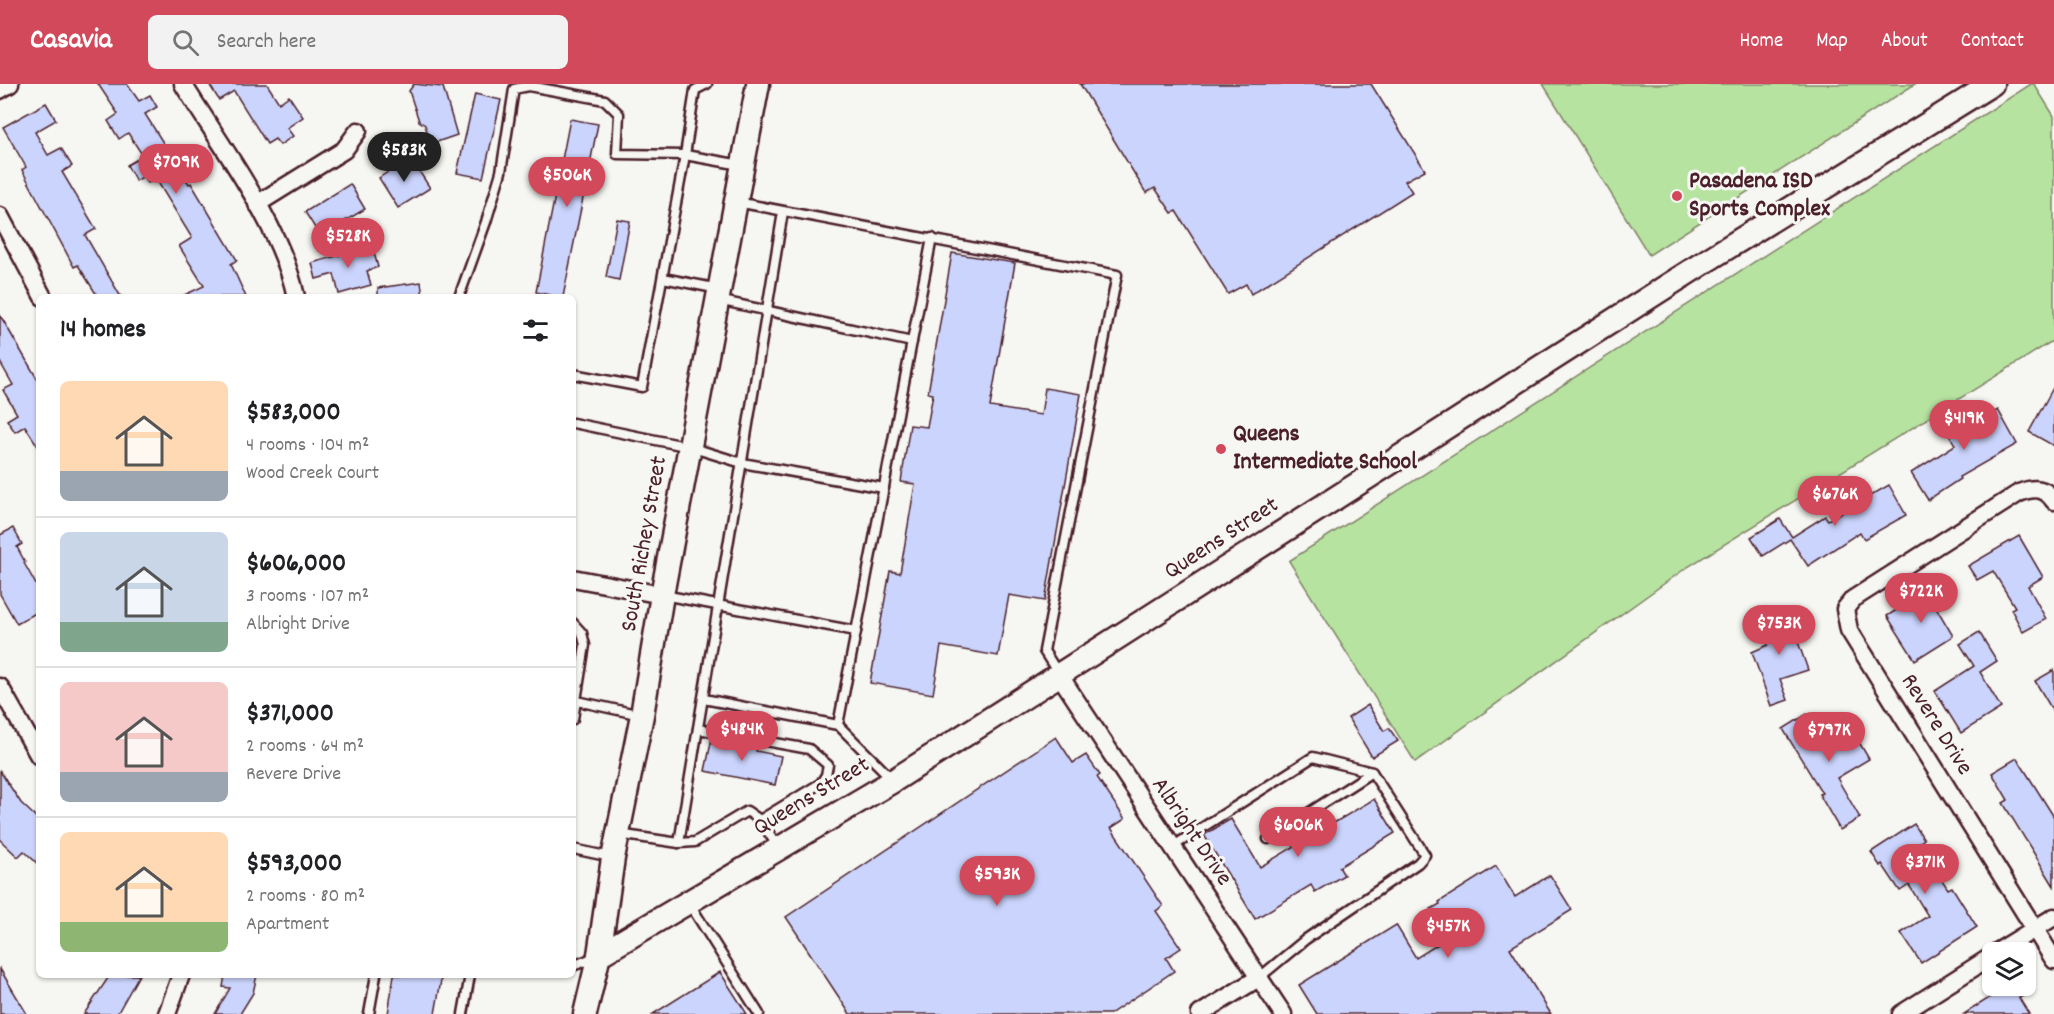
<!DOCTYPE html>
<meta charset="utf-8">
<style>
:root{--surface:#fff;--page:#f2f2f2;--text:#202124;--muted:#757577;--line:#e0e0e0;--accent:#d1495b}
body{margin:0;font-family:Dekko,sans-serif;background:var(--page);color:var(--text);height:100vh;display:flex;flex-direction:column;font-size:22px;white-space:nowrap}
*{box-sizing:border-box;margin:0}
p{font-size:20px;color:var(--muted)}
.icon{flex:none;width:33px;height:33px;fill:none;stroke:currentColor;stroke-width:2;stroke-linecap:round;stroke-linejoin:round}
.map{position:relative;flex:1;overflow:hidden}
.panel{position:absolute;left:36px;top:210px;width:540px;height:684px;display:flex;flex-direction:column;background:var(--surface);border-radius:9px;box-shadow:0 2px 4px #0004}
.panel>*{flex:none}
.tools{position:absolute;left:1982px;top:858px;display:grid;gap:12px}
.tools a{display:grid;place-items:center;width:54px;height:54px;border-radius:9px;background:var(--surface);box-shadow:0 2px 4px #0004;font-size:30px}
.price{position:absolute;translate:-50% -51px;padding:0 14px;border-radius:21px;background:var(--accent);color:#fff;font-size:20px;line-height:39px;filter:drop-shadow(0 2px 3px #0008)}
.price::after{content:'';position:absolute;left:50%;top:36px;width:18px;height:14px;margin-left:-9px;background:inherit;clip-path:polygon(0 0,100% 0,50% 100%)}
.price.selected{background:#222;color:#fff}
ul{padding:0;list-style:none}
li{display:flex;align-items:center;gap:18px;height:150px;padding:0 24px}
li+li{border-top:2px solid var(--line)}
li span{display:grid;place-items:center;flex:none;width:168px;height:120px;border-radius:9px;color:#555}
li>.icon{margin-inline-start:auto}
span .icon{width:72px;height:72px;fill:#fffc;stroke-width:1}
li b{font-size:26px}
h2{display:flex;justify-content:space-between;align-items:center;height:72px;padding:0 24px;font-size:26px}
header{display:flex;align-items:center;gap:36px;box-sizing:border-box;height:84px;padding:0 30px;background:var(--accent);color:#fff}
header strong{font-size:28px}
nav{display:flex;gap:33px;margin-inline-start:auto;font-size:21px}
.search{width:420px;height:54px;background:var(--page);display:flex;align-items:center;gap:15px;box-sizing:border-box;padding:0 21px;border-radius:9px;color:var(--muted);font-size:22px}
.map>svg:first-child{display:block}
</style>
<header>
<strong>Casavia</strong>
<div class="search"><svg class="icon" aria-label="search" viewBox="0 0 24 24"><circle cx="10" cy="10" r="6"/><path d="M15 15l6 6"/></svg>Search here</div>
<nav><a>Home</a><a>Map</a><a>About</a><a>Contact</a></nav>
</header>
<div class="map">
<svg width="2054" height="930" viewBox="0 0 2054 930">
<rect width="100%" height="100%" fill="#f6f6f2"/>
<filter id="ink" filterUnits="userSpaceOnUse"><feTurbulence type="fractalNoise" baseFrequency=".0167" numOctaves="2"/><feDisplacementMap in="SourceGraphic" scale="12" xChannelSelector="R" yChannelSelector="G"/><feConvolveMatrix kernelMatrix="1 2 1 2 8 2 1 2 1" color-interpolation-filters="sRGB"/></filter>
<g filter="url(#ink)">
<g fill="#b7e3a1" stroke="#808166" stroke-width="1.5">
<path d="M 1543,0 L 1915,0 L 1649,171 Z"/>
<path d="M 2031,0 L 2034,0 L 2054,32 L 2054,256 L 1686,484 L 1415,678 L 1289,477 Z"/>
</g>
<g fill="#cbd4fc" stroke="#4a1f2b" stroke-width="1.5">
<path d="M 98,0 L 127,0 L 139,17 L 150,11 L 157,23 L 145,30 L 189,100 L 191,99 L 237,176 L 231,180 L 246,213 L 180,213 L 204,202 L 179,162 L 192,154 L 156,95 L 148,99 L 144,92 L 136,97 L 127,81 L 143,72 L 128,49 L 119,55 L 108,37 L 118,30 Z"/>
<path d="M 209,0 L 267,0 L 279,19 L 289,12 L 303,33 L 287,44 L 293,52 L 280,61 L 275,55 L 267,60 L 234,7 L 219,16 Z"/>
<path d="M 414,0 L 443,3 L 457,51 L 431,60 L 425,41 L 419,37 L 409,7 Z"/>
<path d="M 1080,0 L 1371,0 L 1425,86 L 1405,97 L 1412,108 L 1251,210 L 1246,200 L 1228,210 L 1176,127 L 1172,129 L 1155,104 L 1146,109 Z"/>
<path d="M 475,10 L 501,16 L 483,94 L 457,89 Z"/>
<path d="M 46,19 L 56,36 L 35,48 L 48,71 L 61,64 L 72,82 L 62,88 L 96,145 L 85,151 L 121,213 L 98,213 L 78,181 L 74,183 L 22,86 L 26,83 L 3,43 Z"/>
<path d="M 570,35 L 598,40 L 563,213 L 559,213 L 536,208 Z"/>
<path d="M 410,73 L 430,104 L 398,124 L 379,94 Z"/>
<path d="M 350,100 L 365,125 L 320,152 L 305,128 Z"/>
<path d="M 617,135 L 630,137 L 619,196 L 606,193 Z"/>
<path d="M 372,162 L 378,183 L 367,187 L 371,201 L 339,210 L 334,190 L 316,195 L 312,179 Z"/>
<path d="M 952,169 L 1015,179 L 990,323 L 1041,331 L 1045,304 L 1081,310 L 1045,517 L 1009,511 L 998,572 L 941,562 L 933,610 L 870,599 L 890,487 L 900,489 L 915,400 L 901,398 L 910,341 L 927,343 L 933,310 L 928,309 Z"/>
<path d="M 421,198 L 423,213 L 378,213 L 378,204 Z"/>
<path d="M 0,231 L 39,298 L 39,364 L 25,342 L 15,348 L 7,336 L 17,330 L 3,306 L 13,301 L 0,278 Z"/>
<path d="M 2054,302 L 2054,362 L 2029,348 Z"/>
<path d="M 1961,326 L 1970,341 L 1998,326 L 2017,360 L 1959,393 L 1960,395 L 1928,416 L 1911,389 L 1955,361 L 1942,337 Z"/>
<path d="M 1889,401 L 1906,431 L 1864,455 L 1860,448 L 1808,482 L 1790,455 L 1763,472 L 1751,453 L 1780,435 L 1792,453 L 1825,432 L 1828,436 Z"/>
<path d="M 13,444 L 22,460 L 17,463 L 25,478 L 24,479 L 39,506 L 39,527 L 17,540 L 0,510 L 0,451 Z"/>
<path d="M 2019,452 L 2043,493 L 2028,502 L 2046,535 L 2023,548 L 2011,525 L 2015,523 L 1993,487 L 1977,496 L 1968,482 Z"/>
<path d="M 1933,503 L 1943,521 L 1937,525 L 1953,552 L 1915,576 L 1887,532 Z"/>
<path d="M 1787,527 L 1808,586 L 1780,595 L 1788,616 L 1771,622 L 1752,568 L 1768,561 L 1759,537 Z"/>
<path d="M 1979,548 L 1997,577 L 1980,588 L 2001,624 L 1961,649 L 1935,607 L 1974,582 L 1960,560 Z"/>
<path d="M 2054,586 L 2054,629 L 2035,597 Z"/>
<path d="M 1368,621 L 1384,647 L 1389,644 L 1398,657 L 1372,673 L 1348,634 Z"/>
<path d="M 1807,630 L 1819,651 L 1846,636 L 1869,675 L 1837,694 L 1860,734 L 1840,746 L 1819,710 L 1822,709 L 1783,645 Z"/>
<path d="M 1056,653 L 1073,679 L 1086,671 L 1100,691 L 1097,693 L 1125,735 L 1111,744 L 1163,822 L 1156,827 L 1181,864 L 1166,874 L 1174,887 L 1110,930 L 850,930 L 786,833 Z"/>
<path d="M 712,654 L 757,662 L 756,667 L 781,672 L 775,701 L 705,687 Z"/>
<path d="M 2017,674 L 2054,733 L 2054,802 L 2003,719 L 2008,716 L 1992,689 Z"/>
<path d="M 0,687 L 21,719 L 39,736 L 39,781 L 24,767 L 18,773 L 0,756 Z"/>
<path d="M 1374,715 L 1395,749 L 1339,783 L 1344,791 L 1315,808 L 1311,801 L 1255,835 L 1204,751 L 1231,735 L 1260,783 Z"/>
<path d="M 1914,740 L 1924,755 L 1918,760 L 1948,805 L 1952,803 L 1977,843 L 1921,879 L 1901,849 L 1928,832 L 1909,801 L 1900,807 L 1882,780 L 1880,782 L 1871,768 Z"/>
<path d="M 1496,782 L 1515,813 L 1550,791 L 1572,826 L 1510,864 L 1551,930 L 1317,930 L 1299,901 L 1396,841 L 1416,874 L 1448,854 L 1431,825 L 1440,820 L 1439,818 Z"/>
<path d="M 0,885 L 27,930 L 0,930 Z"/>
<path d="M 720,888 L 747,930 L 653,930 Z"/>
<path d="M 110,891 L 139,891 L 117,930 L 84,930 Z"/>
<path d="M 225,891 L 257,891 L 253,909 L 240,930 L 215,930 L 230,904 L 223,903 Z"/>
<path d="M 394,891 L 442,891 L 435,930 L 388,930 Z"/>
<path d="M 2008,902 L 2016,902 L 2023,912 L 2019,914 L 2029,930 L 1964,930 Z"/>
</g>
<g fill="none" stroke-linecap="round" stroke-linejoin="round">
<defs>
<g id="lane">
<path d="M 737,118 L 1117,191 L 1044,567 L 1058,589"/>
<path d="M 663,194 L 719,205"/>
<path d="M 459,213 L 486,138 L 501,88 L 514,5 L 529,2 L 605,16 L 619,30 L 617,70 L 685,71 L 741,81"/>
<path d="M 718,216 L 912,258"/>
<path d="M 573,290 L 642,303 L 685,71 L 695,6 L 707,0"/>
<path d="M 573,339 L 690,363 L 742,379 L 884,404"/>
<path d="M 663,511 L 856,547"/>
<path d="M 573,539 L 582,549 L 585,561 L 573,635"/>
<path d="M 704,615 L 838,641"/>
<path d="M 577,617 L 641,631"/>
<path d="M 698,645 L 809,665 L 828,681 L 826,691 L 821,699 L 760,736"/>
<path d="M 893,696 L 838,641 L 932,154"/>
<path d="M 618,750 L 679,759 L 695,758 L 747,727 L 760,736 L 779,764"/>
<path d="M 1268,755 L 1372,688"/>
<path d="M 679,759 L 783,128"/>
<path d="M 1172,763 L 1313,673 L 1372,688 L 1425,771 L 1418,779 L 1306,855 L 1260,893"/>
<path d="M 573,765 L 611,773"/>
<path d="M 689,819 L 759,930"/>
<path d="M 573,882 L 595,873"/>
<path d="M 369,930 L 376,891"/>
<path d="M 463,930 L 470,891"/>
</g>
<g id="street">
<path d="M 183,0 C 221,62 281,141 296,213"/>
<path d="M 0,6 L 10,0"/>
<path d="M 257,120 L 344,66 L 358,47"/>
<path d="M 0,132 L 43,213"/>
<path d="M 2054,417 C 2045,403 2033,403 2019,409 L 1853,515 L 1845,525 L 1849,546 L 2054,876"/>
<path d="M 573,494 L 662,511"/>
<path d="M 1060,592 L 1283,930"/>
<path d="M 0,603 L 39,672"/>
<path d="M 1997,868 L 2054,833"/>
<path d="M 167,930 L 181,891"/>
<path d="M 1200,930 L 1260,893"/>
<path d="M 1901,930 L 1992,872"/>
</g>
<g id="secondary">
<path d="M 599,871 L 893,697 L 1714,172 L 1992,0"/>
<path d="M 585,930 L 599,871 L 613,774 L 642,631 L 662,511 L 758,0"/>
</g>
</defs>
<use href="#lane" stroke="#4a1f2b" stroke-width="13"/>
<use href="#street" stroke="#4a1f2b" stroke-width="21"/>
<use href="#secondary" stroke="#4a1f2b" stroke-width="27"/>
<use href="#lane" stroke="#f6f6f2" stroke-width="8"/>
<use href="#street" stroke="#f6f6f2" stroke-width="16"/>
<use href="#secondary" stroke="#f6f6f2" stroke-width="22"/>
</g>
</g>
<g fill="#d1495b" stroke="#f6f6f2" stroke-width="2">
<circle cx="1677" cy="112" r="6"/>
<circle cx="1221" cy="365" r="6"/>
</g>
<g text-anchor="middle" dominant-baseline="central" stroke-width="6" stroke-linejoin="round" paint-order="stroke">
<g font-size="24" font-weight="bold" fill="#4a1f2b" stroke="#f6f6f2" text-anchor="start">
<text x="1689" y="98">Pasadena ISD<tspan x="1689" dy="28">Sports Complex</tspan></text>
<text x="1233" y="351">Queens<tspan x="1233" dy="28">Intermediate School</tspan></text>
</g>
<g font-size="24" fill="#4a1f2b" stroke="#f6f6f2">
<text transform="translate(1222 455) rotate(-33)">Queens Street</text>
<text transform="translate(645 460) rotate(-80)">South Richey Street</text>
<text transform="translate(1936 641) rotate(58)">Revere Drive</text>
<text transform="translate(812 713) rotate(-31)">Queens Street</text>
<text transform="translate(1191 748) rotate(56)">Albright Drive</text>
</g>
</g>
</svg>
<div class="tools">
<a><svg class="icon" aria-label="layers" viewBox="0 0 24 24"><path d="M12 4l9 5-9 5-9-5zM3 14l9 5 9-5"/></svg></a>
</div>
<b class="price selected" style="left:404px;top:99px">$583K</b>
<b class="price" style="left:176px;top:111px">$709K</b>
<b class="price" style="left:567px;top:124px">$506K</b>
<b class="price" style="left:348px;top:185px">$528K</b>
<b class="price" style="left:1964px;top:367px">$419K</b>
<b class="price" style="left:1835px;top:443px">$676K</b>
<b class="price" style="left:1921px;top:540px">$722K</b>
<b class="price" style="left:1779px;top:572px">$753K</b>
<b class="price" style="left:742px;top:678px">$484K</b>
<b class="price" style="left:1829px;top:679px">$797K</b>
<b class="price" style="left:1298px;top:774px">$606K</b>
<b class="price" style="left:1925px;top:811px">$371K</b>
<b class="price" style="left:997px;top:823px">$593K</b>
<b class="price" style="left:1448px;top:875px">$457K</b>
<section class="panel">
<h2>14 homes<svg class="icon" aria-label="filters" viewBox="0 0 24 24"><path d="M4 7h16M4 17h16"/><circle cx="9" cy="7" r="2"/><circle cx="15" cy="17" r="2"/></svg></h2>
<ul>
<li><span style="background:linear-gradient(#ffd9b3 75%,#9aa5b1 0)"><svg class="icon" aria-label="home" viewBox="0 0 24 24"><path d="M3 11l9-7 9 7M6 9v11h12V9"/></svg></span><div><b>$583,000</b><p>4 rooms · 104 m²</p><p>Wood Creek Court</p></div></li>
<li><span style="background:linear-gradient(#c9d6e8 75%,#7fa58c 0)"><svg class="icon" aria-label="home" viewBox="0 0 24 24"><path d="M3 11l9-7 9 7M6 9v11h12V9"/></svg></span><div><b>$606,000</b><p>3 rooms · 107 m²</p><p>Albright Drive</p></div></li>
<li><span style="background:linear-gradient(#f6c9c9 75%,#9aa5b1 0)"><svg class="icon" aria-label="home" viewBox="0 0 24 24"><path d="M3 11l9-7 9 7M6 9v11h12V9"/></svg></span><div><b>$371,000</b><p>2 rooms · 64 m²</p><p>Revere Drive</p></div></li>
<li><span style="background:linear-gradient(#ffd9b3 75%,#8fb573 0)"><svg class="icon" aria-label="home" viewBox="0 0 24 24"><path d="M3 11l9-7 9 7M6 9v11h12V9"/></svg></span><div><b>$593,000</b><p>2 rooms · 80 m²</p><p>Apartment</p></div></li>
</ul>
</section>
</div>
